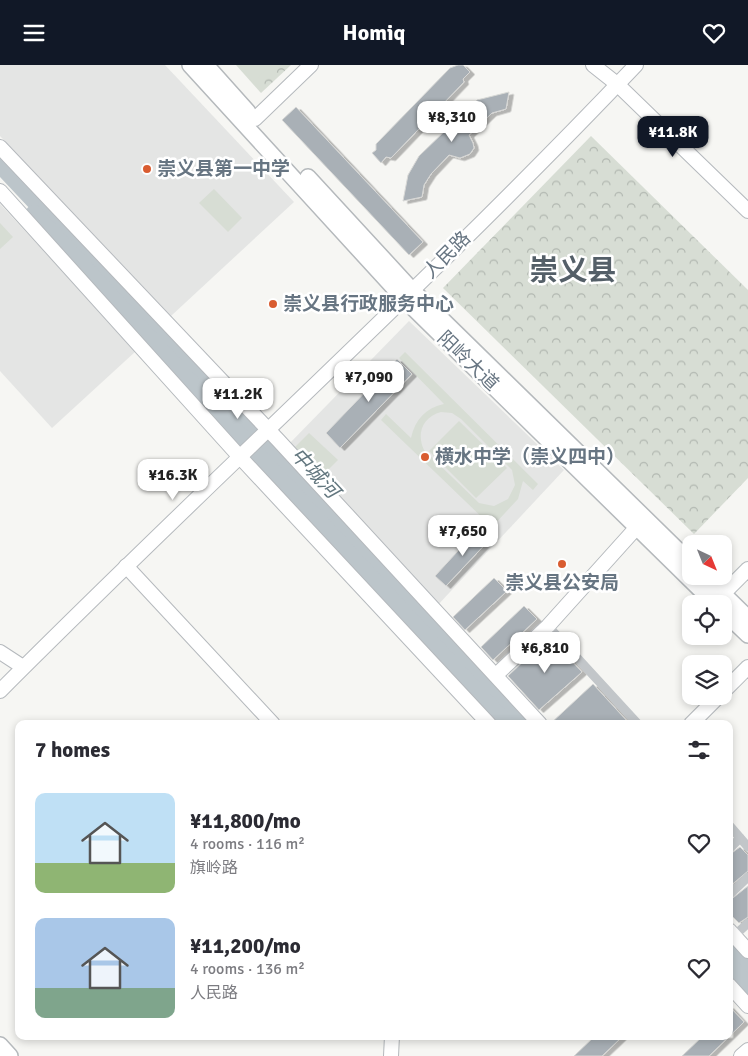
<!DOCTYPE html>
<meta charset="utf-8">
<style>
:root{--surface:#fff;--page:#f7f7f7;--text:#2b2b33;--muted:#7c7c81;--accent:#111827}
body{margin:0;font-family:Signika,"Noto Sans SC",sans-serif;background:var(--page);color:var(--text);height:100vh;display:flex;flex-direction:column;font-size:19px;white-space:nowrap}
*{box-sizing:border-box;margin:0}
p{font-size:16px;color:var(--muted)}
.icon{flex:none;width:28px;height:28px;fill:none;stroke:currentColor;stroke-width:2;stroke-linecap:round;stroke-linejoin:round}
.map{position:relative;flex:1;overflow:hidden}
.drawer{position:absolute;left:15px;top:655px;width:718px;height:320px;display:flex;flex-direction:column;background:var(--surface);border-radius:10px;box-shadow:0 2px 8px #0003}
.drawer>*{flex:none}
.needle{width:32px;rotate:137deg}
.controls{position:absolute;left:682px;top:470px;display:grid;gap:10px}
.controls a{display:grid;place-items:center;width:50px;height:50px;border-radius:10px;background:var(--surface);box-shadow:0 2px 8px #0003;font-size:25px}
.price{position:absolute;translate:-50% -42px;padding:0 11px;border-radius:10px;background:#fff;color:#222;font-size:16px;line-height:32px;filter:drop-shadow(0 1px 2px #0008)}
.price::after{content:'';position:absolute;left:50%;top:30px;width:15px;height:11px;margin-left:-8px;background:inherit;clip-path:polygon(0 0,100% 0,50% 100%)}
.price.selected{background:var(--accent);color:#fff}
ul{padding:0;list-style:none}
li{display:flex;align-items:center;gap:15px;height:125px;padding:0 20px}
li span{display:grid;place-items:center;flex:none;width:140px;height:100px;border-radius:10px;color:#555}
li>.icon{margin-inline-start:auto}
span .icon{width:60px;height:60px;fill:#fffc;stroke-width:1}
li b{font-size:21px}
h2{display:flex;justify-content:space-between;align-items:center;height:60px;padding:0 20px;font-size:21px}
header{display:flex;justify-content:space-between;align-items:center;height:65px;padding:0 20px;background:var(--accent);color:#fff;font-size:22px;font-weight:700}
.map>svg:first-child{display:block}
</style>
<header><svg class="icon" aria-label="menu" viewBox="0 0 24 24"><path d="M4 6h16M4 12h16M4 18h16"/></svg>Homiq<svg class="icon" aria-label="heart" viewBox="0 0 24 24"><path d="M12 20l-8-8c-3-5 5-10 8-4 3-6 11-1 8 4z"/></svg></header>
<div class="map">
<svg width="748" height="991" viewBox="0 0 748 991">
<defs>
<pattern id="forest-crowns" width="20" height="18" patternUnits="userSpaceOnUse" patternTransform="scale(1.25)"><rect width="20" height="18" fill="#d7ddd4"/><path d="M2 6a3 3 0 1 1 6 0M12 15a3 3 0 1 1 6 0" fill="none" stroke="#b2b8b1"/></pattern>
<filter id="shadow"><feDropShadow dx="4.5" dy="2.5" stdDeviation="0" flood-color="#0004"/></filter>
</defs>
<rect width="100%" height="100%" fill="#f6f6f3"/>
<g fill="#e4e5e4">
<path d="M 0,0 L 165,0 L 294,137 L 171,251 L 0,71 Z"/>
<path d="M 0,139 L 136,286 L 52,363 L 0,306 Z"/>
<path d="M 409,256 L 564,405 L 436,542 L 288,380 Z"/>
</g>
<g fill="url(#forest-crowns)">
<path d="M 236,0 L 291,0 L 261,28 Z"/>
<path d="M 591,71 L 748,225 L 748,413 L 694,469 L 443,223 Z"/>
</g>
<g fill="#d7ddd4" fill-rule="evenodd">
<path d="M 237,0 L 271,0 L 253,17 Z"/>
<path d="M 214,124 L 242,153 L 228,167 L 199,138 Z"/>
<path d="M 0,158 L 13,172 L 0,184 Z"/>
<path d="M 405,287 L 538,419 L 533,425 L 523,416 L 518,434 L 492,462 L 381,355 L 386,349 L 411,373 C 415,354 426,343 444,339 L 399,293 ZM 441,347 L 452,348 L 461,354 L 512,405 L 515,420 L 508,434 L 494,441 L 479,438 L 424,385 C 416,368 423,352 441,347 Z"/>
<path d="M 459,356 L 507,403 L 476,433 L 429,386 Z"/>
<path d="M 309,368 L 338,395 L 324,409 L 295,382 Z"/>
</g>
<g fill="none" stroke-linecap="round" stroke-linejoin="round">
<g stroke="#bcc5ca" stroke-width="18">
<path d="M 0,99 L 51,153"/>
<path d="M 47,141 L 525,659"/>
<path d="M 34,149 L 506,659"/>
<path d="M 729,880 L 748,901"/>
<path d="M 729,901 L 748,921"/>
</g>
</g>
<g fill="#a9b0b6" stroke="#d8d8d6" filter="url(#shadow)">
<path d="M 458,0 L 463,0 L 470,7 L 463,14 L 464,17 L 391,93 L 386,92 L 381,98 L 372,88 L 376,85 L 376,79 L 450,3 Z"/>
<path d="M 509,27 L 506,44 L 492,48 L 469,70 L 473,78 L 474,83 L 470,89 L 460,93 L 449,90 L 431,109 L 424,120 L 422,132 L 403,136 L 408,110 L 419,91 L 477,35 Z"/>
<path d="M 296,42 L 423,177 L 409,190 L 282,55 Z"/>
<path d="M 397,294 L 412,309 L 340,383 L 326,368 Z"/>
<path d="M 480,462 L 491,473 L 446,521 L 435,511 Z"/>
<path d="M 494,513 L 507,526 L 465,565 L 453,552 Z"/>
<path d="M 524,541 L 537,554 L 493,595 L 481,582 Z"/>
<path d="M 549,572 L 582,607 L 539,645 L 508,611 Z"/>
<path d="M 593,619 L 627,656 L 623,659 L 550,659 Z"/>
<path d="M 740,782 L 748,790 L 748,806 L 729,822 L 729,790 Z"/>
<path d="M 748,821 L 748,852 L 739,858 L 729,848 L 729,836 Z"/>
<path d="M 729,941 L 744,957 L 709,991 L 682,991 L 703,971 L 729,971 Z"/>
<path d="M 595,971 L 623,971 L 602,991 L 574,991 Z"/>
</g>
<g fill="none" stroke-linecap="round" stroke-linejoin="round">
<defs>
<g id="secondary">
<path d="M 593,0 L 617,19 L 748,146"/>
<path d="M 255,54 L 311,0"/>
<path d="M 0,82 L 278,375 L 540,659"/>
<path d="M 0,126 L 239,391 L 489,659"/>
<path d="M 126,501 L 273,659"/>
<path d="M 723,529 L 748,504"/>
<path d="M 0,587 L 23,602"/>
<path d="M 496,610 L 548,561 L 637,462"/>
<path d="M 0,626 C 210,415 431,216 636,0"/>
<path d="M 724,626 L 748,602"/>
<path d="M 691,659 L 719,631"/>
<path d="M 729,865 L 748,886"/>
<path d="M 729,920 L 748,941"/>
<path d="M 391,991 L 392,971"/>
<path d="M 741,991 L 748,985"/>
</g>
<g id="primary">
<path d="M 190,0 L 403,233 L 715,539"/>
<path d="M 206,0 L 248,47"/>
<path d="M 308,112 L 412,225 L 691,498"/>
<path d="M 705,511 L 748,553"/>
<path d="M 724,547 L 748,570"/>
<path d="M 0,980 L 10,991"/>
</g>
</defs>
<use href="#secondary" stroke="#b5b9bd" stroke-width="16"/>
<use href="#primary" stroke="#b5b9bc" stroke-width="18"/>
<g stroke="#c2c6c9" stroke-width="9">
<path d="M 548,561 L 638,659"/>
<path d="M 729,760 L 748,782"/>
<path d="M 729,784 L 740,773"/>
<path d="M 729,830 L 748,812"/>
<path d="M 734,871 L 748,858"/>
</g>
<use href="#secondary" stroke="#fff" stroke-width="14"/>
<use href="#primary" stroke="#fff" stroke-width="15"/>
</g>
<g fill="#d95c30" stroke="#fff" stroke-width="2">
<circle cx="147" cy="104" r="5"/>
<circle cx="273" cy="239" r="5"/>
<circle cx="425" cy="392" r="5"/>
<circle cx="562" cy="499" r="5"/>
</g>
<g text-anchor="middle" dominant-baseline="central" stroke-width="5" stroke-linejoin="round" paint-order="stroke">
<g font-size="19" font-weight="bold" fill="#677582" stroke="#fff" text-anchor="start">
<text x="157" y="104">崇义县第一中学</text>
<text x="283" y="239">崇义县行政服务中心</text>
<text x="435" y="392">横水中学（崇义四中）</text>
<text x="562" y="518" text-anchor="middle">崇义县公安局</text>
</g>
<g font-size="19" fill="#677582" stroke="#fff">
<text transform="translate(447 190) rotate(-45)">人民路</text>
<text transform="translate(468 296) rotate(44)">阳岭大道</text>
</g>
<g font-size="20" font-style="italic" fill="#63777f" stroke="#fff">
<text transform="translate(315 408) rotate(47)">中城河</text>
</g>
<g font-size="29" font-weight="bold" fill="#545f68" stroke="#fff">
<text x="573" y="205">崇义县</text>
</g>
</g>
</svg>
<div class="controls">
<a><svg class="needle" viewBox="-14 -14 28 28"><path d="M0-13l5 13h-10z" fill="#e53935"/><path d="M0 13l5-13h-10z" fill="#7c7c81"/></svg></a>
<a><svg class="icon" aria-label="locate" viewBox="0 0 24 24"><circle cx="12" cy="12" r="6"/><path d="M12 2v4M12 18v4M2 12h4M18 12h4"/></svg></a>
<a><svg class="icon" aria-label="layers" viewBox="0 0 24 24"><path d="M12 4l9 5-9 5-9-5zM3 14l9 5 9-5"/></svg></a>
</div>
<b class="price" style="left:452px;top:78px">¥8,310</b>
<b class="price selected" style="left:673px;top:93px">¥11.8K</b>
<b class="price" style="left:369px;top:338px">¥7,090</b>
<b class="price" style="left:238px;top:355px">¥11.2K</b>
<b class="price" style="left:173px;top:436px">¥16.3K</b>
<b class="price" style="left:463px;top:492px">¥7,650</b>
<b class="price" style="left:545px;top:609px">¥6,810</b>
<section class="drawer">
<h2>7 homes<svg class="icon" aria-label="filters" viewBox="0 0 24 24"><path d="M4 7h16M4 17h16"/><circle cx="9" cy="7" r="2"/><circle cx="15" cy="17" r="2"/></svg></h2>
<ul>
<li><span style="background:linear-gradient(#bfe0f5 70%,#8fb573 0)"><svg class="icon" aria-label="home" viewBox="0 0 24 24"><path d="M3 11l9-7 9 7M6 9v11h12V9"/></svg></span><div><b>¥11,800/mo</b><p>4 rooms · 116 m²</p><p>旗岭路</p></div><svg class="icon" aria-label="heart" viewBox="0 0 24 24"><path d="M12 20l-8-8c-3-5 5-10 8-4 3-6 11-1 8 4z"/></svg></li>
<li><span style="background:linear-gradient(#a9c7e8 70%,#7fa58c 0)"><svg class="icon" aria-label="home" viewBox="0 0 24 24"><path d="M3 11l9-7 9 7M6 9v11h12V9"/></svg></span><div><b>¥11,200/mo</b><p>4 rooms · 136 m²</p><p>人民路</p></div><svg class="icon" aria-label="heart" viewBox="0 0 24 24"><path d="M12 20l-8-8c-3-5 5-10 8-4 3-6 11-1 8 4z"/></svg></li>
</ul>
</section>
</div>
